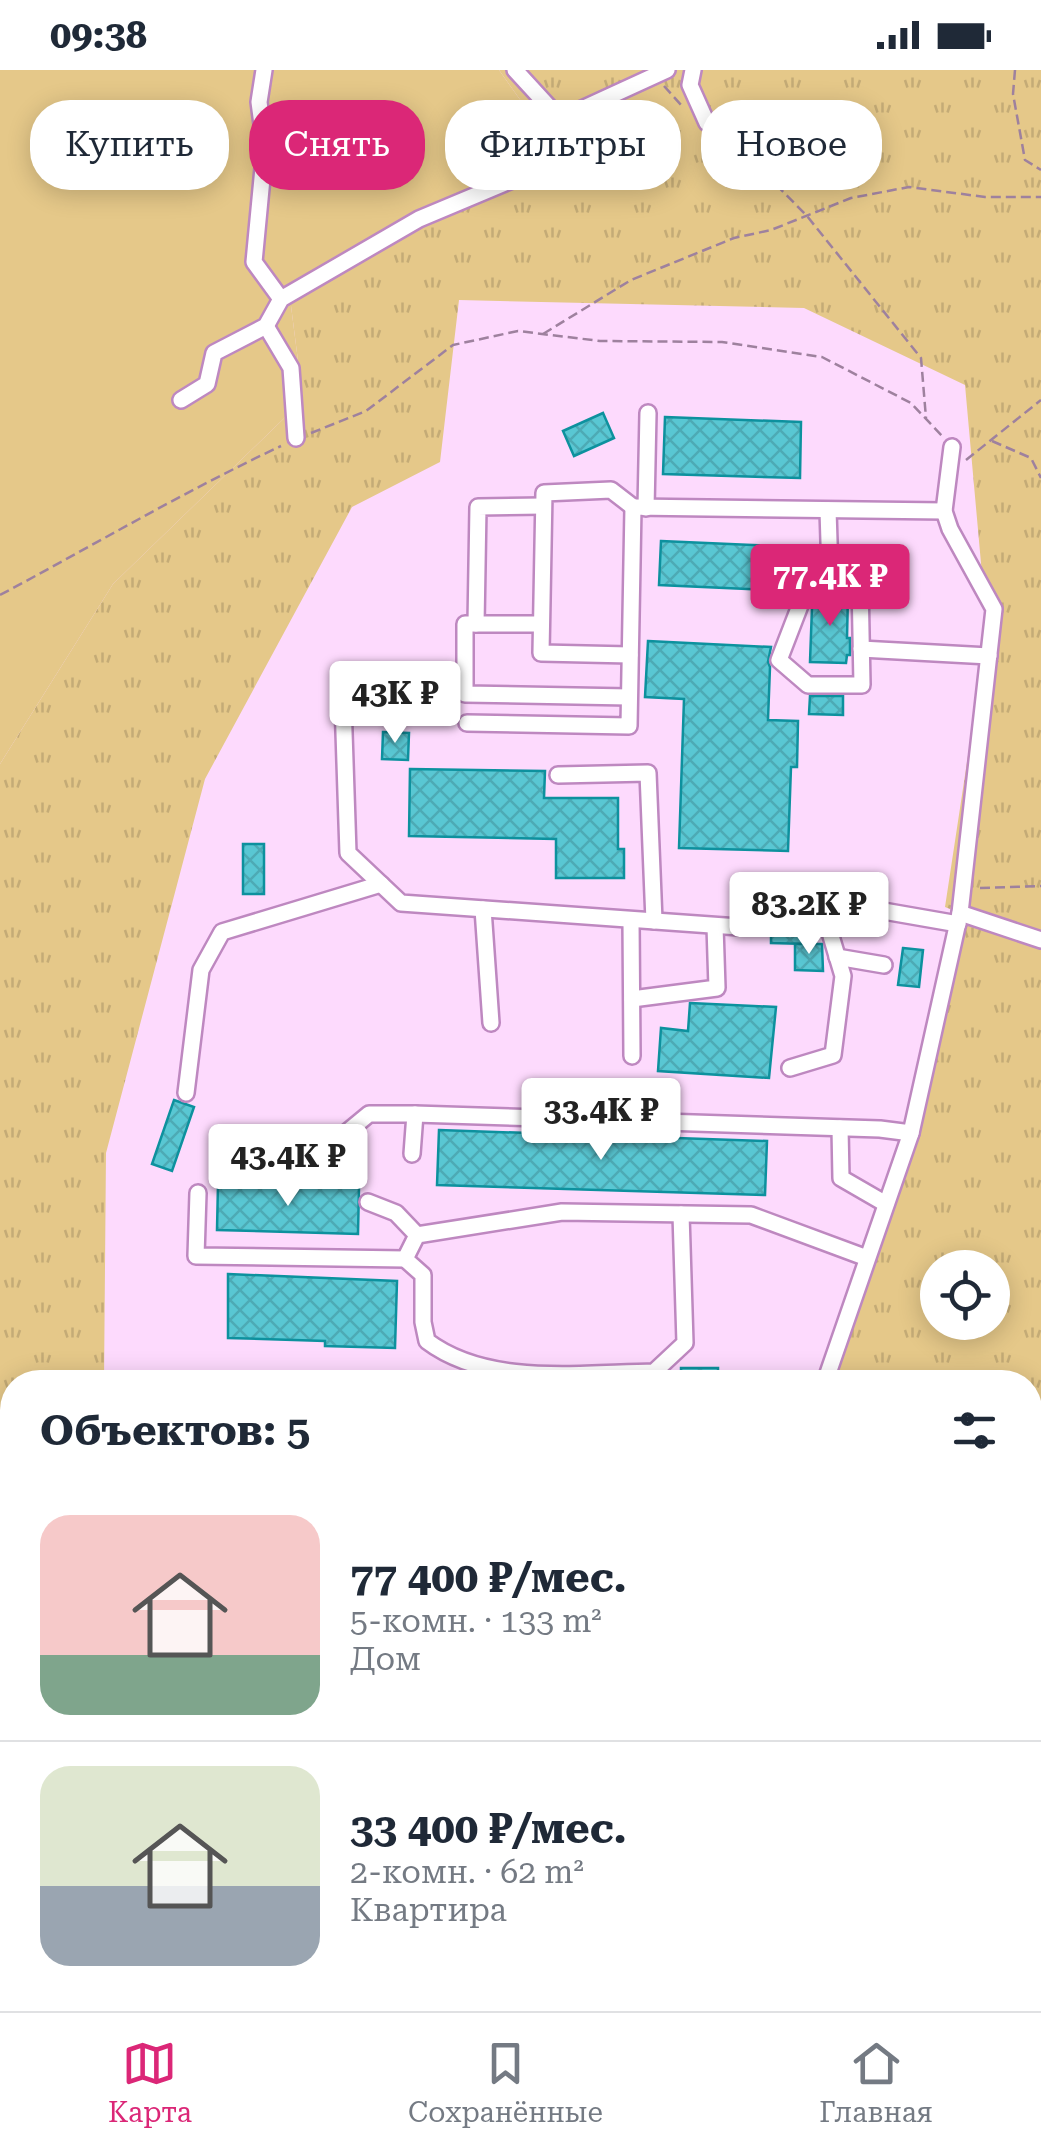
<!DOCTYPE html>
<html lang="ru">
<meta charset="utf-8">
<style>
:root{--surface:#fff;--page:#f2f2f3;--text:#1f2937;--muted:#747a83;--line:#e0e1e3;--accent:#db2777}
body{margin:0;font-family:"Roboto Serif",serif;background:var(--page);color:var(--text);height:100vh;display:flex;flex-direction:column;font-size:38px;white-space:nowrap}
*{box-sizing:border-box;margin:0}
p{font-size:32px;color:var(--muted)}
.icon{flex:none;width:55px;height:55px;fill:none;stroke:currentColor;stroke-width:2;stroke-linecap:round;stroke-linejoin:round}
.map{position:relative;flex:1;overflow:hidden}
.drawer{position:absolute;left:0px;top:1300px;width:1042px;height:642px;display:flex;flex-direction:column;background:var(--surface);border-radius:40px 40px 0 0;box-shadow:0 5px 25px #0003}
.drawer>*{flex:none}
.banner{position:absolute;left:30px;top:30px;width:982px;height:90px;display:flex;gap:20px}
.controls{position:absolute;left:920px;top:1180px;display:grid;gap:20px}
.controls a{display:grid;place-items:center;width:90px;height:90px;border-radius:50%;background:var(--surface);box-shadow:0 5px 25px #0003;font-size:50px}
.price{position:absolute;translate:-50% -85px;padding:0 22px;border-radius:10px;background:#fff;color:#222;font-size:32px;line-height:65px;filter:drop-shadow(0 2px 5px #0008)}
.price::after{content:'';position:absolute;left:50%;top:60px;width:30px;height:22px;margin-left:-15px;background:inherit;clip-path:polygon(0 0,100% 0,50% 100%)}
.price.current{background:var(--accent);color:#fff}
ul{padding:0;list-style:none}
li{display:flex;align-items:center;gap:30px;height:250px;padding:0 40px}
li+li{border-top:2px solid var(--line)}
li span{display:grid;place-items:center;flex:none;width:280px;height:200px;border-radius:30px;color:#555}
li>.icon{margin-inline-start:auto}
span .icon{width:120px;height:120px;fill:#fffc;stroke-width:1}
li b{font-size:42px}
h2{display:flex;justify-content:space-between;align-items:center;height:120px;padding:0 40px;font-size:42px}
.pill{padding:0 35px;border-radius:40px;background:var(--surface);box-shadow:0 5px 25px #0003;font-size:35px;line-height:90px}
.pill.current{background:var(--accent);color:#fff}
.status{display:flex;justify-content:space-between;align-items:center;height:70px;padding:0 50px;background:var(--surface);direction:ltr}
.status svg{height:28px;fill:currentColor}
.tab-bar{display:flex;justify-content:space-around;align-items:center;height:140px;border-top:2px solid var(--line);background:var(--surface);font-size:28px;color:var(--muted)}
.tab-bar a{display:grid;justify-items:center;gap:5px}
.tab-bar .current{color:var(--accent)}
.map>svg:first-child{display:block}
</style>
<div class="status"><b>09:38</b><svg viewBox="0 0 49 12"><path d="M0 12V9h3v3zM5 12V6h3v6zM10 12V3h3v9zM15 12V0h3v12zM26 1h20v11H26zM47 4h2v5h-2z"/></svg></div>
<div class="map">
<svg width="1041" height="1941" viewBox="0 0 1041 1941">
<defs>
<pattern id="grass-tufts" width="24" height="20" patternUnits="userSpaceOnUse" patternTransform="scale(2.5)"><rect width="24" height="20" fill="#e5c889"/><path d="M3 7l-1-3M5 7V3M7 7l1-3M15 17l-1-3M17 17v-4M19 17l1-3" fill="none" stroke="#c4ab76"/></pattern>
<pattern id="building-cross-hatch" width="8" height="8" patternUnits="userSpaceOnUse" patternTransform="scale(2.5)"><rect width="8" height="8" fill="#59c7d3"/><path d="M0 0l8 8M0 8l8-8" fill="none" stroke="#4daab5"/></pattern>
</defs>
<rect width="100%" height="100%" fill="#fddafd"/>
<path fill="url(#grass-tufts)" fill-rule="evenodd" d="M 499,0 L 1041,0 L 1041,1555 L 1030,1554 L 1030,1312 L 825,1312 L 911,1063 L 960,843 L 945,837 L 987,560 L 965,315 L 804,238 L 459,230 L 440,392 L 352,437 L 205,709 L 106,1083 L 104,1312 L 12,1312 L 12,1930 L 267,1930 L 266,1941 L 0,1941 L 0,694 L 113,514 L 303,330 L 290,228 L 556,80 ZM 938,1198 L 992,1198 L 992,1252 L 938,1252 Z"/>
<path fill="#e5c889" d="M 0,0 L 499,0 L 556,80 L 290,228 L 303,330 L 113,514 L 0,694 Z"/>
<g fill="url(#building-cross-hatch)" stroke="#0d919e" stroke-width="2.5">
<path d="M 603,343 L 614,368 L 574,386 L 563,361 Z"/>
<path d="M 665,347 L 801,352 L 800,408 L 663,404 Z"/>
<path d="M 661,471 L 798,477 L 796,514 L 794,521 L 659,515 Z"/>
<path d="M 816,524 L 848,525 L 847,568 L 850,568 L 850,585 L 847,585 L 846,593 L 810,592 L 812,537 Z"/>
<path d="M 648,571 L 771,577 L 768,592 L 770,597 L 768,650 L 798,651 L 797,697 L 791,697 L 788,781 L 679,778 L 684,629 L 645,627 Z"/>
<path d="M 810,626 L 843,626 L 843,645 L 809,644 Z"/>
<path d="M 383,662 L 409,663 L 408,690 L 382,689 Z"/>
<path d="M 410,699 L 545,701 L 544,728 L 618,728 L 618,779 L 624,779 L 624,808 L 556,808 L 556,769 L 409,766 Z"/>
<rect x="243" y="774" width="21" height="50"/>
<path d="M 771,847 L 807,848 L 806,874 L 771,873 Z"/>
<path d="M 795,874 L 822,874 L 823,901 L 795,900 Z"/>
<path d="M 903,878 L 923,880 L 919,917 L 898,915 Z"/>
<path d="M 690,933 L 776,937 L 769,1008 L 658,1001 L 661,958 L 688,961 Z"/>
<path d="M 174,1030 L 194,1037 L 172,1101 L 152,1094 Z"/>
<path d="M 439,1060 L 767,1071 L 765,1125 L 437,1115 Z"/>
<path d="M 218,1114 L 359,1118 L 358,1164 L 217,1160 Z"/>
<path d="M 228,1204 L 397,1211 L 395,1278 L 325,1276 L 325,1271 L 228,1268 Z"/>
<rect x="681" y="1298" width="37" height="14"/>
</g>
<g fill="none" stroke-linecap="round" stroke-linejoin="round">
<defs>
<g id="minor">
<path d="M 264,0 L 259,32 L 265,77 L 254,192 L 281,229"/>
<path d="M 515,0 L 560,49 L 667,0"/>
<path d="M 693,0 L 690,15 L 707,53"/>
<path d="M 266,256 L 291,298 L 296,368"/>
<path d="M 181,330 L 207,314 L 214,283 L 266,256 L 281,229 L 419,149 L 529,103 L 531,77 L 560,49"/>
<path d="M 646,438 L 648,343"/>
<path d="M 828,440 L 830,503"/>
<path d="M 830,503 L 860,511 L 862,615 L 808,615 L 779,590 L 811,507 Z"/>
<path d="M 476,554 L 478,437 L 543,436"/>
<path d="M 541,554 L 465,554 L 465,624 L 629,627"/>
<path d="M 861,579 L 989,586"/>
<path d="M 630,585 L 541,583 L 544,423 L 611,420 L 633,437"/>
<path d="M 343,632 L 348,783 L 401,833 L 739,857 L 762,833 L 832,832 L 958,854"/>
<path d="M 467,653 L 629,656 L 633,437 L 944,441"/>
<path d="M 558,705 L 648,703 L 654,851"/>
<path d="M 483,839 L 491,953"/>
<path d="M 960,843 L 1041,870"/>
<path d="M 631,850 L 632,986"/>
<path d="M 837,887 L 884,895"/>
<path d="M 632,929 L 717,918 L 715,856"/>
<path d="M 790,998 L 833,985 L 843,906 L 831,866 L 832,832"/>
<path d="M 186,1023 L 201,900 L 222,862 L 381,814"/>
<path d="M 415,1044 L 880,1059 L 911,1063"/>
<path d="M 840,1058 L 841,1108 L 886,1134"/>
<path d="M 323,1082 L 369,1044 L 415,1044 L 412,1084"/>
<path d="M 198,1123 L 196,1186 L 405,1189 L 417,1165 L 562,1142 L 751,1145 L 867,1188"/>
<path d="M 368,1132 L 396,1143 L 417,1165"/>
<path d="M 405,1189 L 423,1205 L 423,1252 L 427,1271 C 488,1317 581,1303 654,1302 L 685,1273 L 681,1144"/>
<path d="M 825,1312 L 911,1063 L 960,843 L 994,539 L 950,459 L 944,441 L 952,377"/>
<path d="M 1030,1700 L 1041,1707"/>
<path d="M 1030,1856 L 1041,1735"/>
<path d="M 362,1941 L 363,1930"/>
<path d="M 444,1941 L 444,1930"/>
<path d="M 544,1941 L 544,1930"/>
<path d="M 764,1941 L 766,1930"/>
<path d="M 912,1941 L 912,1930"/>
<path d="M 1016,1941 L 1018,1930"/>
</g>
</defs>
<use href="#minor" stroke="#be88c0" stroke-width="20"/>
<g stroke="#9e819e" stroke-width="2.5" stroke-dasharray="10 5" stroke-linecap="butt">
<path d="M 1015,0 L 1013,24 L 1025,90 L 1041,100"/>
<path d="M 664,16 L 682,36"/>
<path d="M 721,64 L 749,87 L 807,146 L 921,288 L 926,348"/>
<path d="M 543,264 L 631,210 L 734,168 L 771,160 L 851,128 L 909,117 L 985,127 L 1041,127"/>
<path d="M 311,363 L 366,341 L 453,275 L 518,261 L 600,271 L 722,272 L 822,287 L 911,333 L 943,367"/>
<path d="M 992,371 L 1031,388 L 1041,408"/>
<path d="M 966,390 L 1041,330"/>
<path d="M 0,525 C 94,475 185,421 281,376"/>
<path d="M 980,818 L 1041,816"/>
</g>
<use href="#minor" stroke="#fff" stroke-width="15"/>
</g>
</svg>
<div class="controls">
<a><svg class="icon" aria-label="locate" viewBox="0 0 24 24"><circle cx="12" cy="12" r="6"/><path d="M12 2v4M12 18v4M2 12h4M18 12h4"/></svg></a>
</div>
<b class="price current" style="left:830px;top:559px">77.4K ₽</b>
<b class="price" style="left:395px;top:676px">43K ₽</b>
<b class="price" style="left:809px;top:887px">83.2K ₽</b>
<b class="price" style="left:601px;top:1093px">33.4K ₽</b>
<b class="price" style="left:288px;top:1139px">43.4K ₽</b>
<div class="banner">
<a class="pill">Купить</a>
<a class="pill current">Снять</a>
<a class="pill">Фильтры</a>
<a class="pill">Новое</a>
</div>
<section class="drawer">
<h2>Объектов: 5<svg class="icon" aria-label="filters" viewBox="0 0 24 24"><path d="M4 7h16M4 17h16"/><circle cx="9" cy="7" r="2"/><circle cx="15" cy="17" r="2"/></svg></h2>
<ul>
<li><span style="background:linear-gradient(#f6c9c9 70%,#7fa58c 0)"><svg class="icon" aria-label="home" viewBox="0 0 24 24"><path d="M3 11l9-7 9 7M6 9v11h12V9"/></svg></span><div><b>77 400 ₽/мес.</b><p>5-комн. · 133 m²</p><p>Дом</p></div></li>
<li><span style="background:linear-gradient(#dfe7d0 60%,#9aa5b1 0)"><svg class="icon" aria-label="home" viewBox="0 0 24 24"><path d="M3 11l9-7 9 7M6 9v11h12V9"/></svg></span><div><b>33 400 ₽/мес.</b><p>2-комн. · 62 m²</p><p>Квартира</p></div></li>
</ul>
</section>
</div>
<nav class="tab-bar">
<a class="current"><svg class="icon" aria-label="map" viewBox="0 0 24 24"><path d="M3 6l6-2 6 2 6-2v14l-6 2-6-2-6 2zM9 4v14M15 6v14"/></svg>Карта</a>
<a><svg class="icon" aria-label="saved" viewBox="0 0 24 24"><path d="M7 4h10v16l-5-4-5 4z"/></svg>Сохранённые</a>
<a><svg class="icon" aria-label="home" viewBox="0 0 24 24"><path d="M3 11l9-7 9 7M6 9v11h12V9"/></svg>Главная</a>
</nav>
